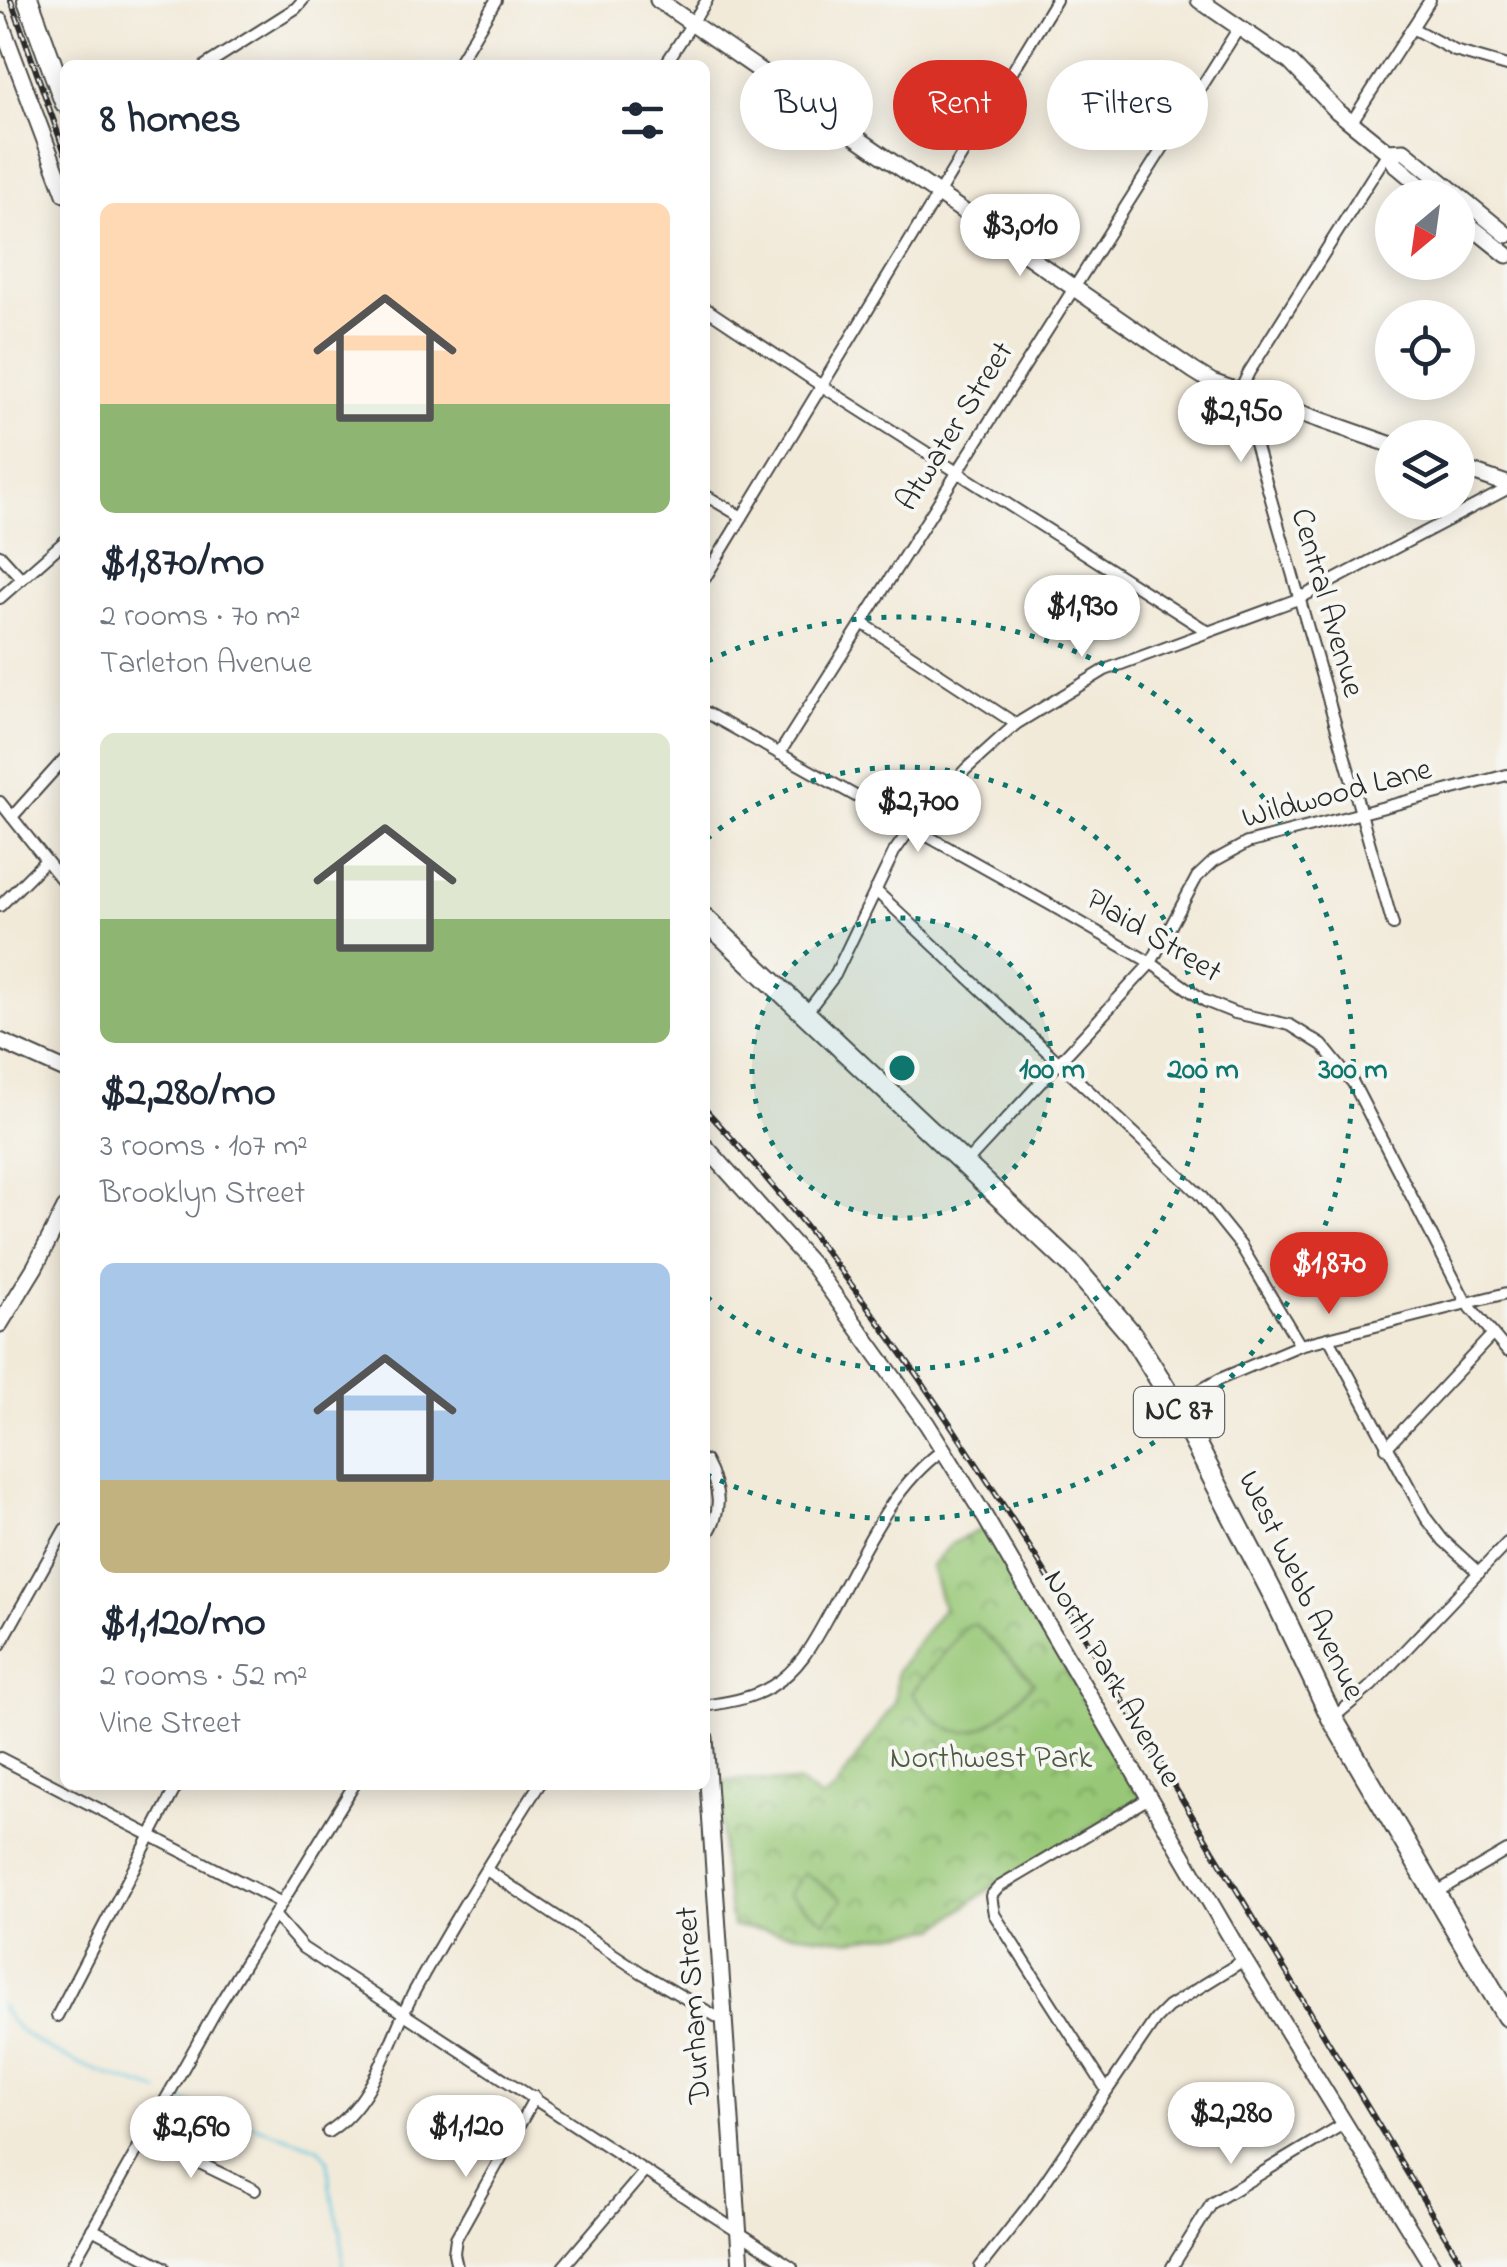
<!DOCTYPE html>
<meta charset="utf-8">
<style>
:root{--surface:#fff;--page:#f2f2f3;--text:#1f2937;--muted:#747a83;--accent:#d93025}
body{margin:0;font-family:"Indie Flower",sans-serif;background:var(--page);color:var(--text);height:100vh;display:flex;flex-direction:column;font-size:38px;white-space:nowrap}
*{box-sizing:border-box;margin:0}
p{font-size:32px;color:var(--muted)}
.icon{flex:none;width:55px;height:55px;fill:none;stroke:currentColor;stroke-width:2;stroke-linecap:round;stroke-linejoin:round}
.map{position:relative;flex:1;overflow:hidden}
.details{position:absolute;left:60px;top:60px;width:650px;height:1730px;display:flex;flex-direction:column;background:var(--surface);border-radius:15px;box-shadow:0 5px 25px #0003}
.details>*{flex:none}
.banner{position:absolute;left:740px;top:60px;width:615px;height:90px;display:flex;gap:20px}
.needle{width:65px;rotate:209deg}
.controls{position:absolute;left:1375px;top:180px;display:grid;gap:20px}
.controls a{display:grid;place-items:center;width:100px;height:100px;border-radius:50%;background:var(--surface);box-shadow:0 5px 25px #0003;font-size:50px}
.price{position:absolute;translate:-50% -85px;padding:0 22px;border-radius:35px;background:#fff;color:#222;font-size:32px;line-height:65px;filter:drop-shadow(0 2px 5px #0008)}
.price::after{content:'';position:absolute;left:50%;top:60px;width:30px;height:22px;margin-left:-15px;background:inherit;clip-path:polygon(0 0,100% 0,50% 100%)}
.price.current{background:var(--accent);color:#fff}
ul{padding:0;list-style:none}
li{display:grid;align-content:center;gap:20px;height:530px;padding:0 40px}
li span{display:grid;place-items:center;height:310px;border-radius:15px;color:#555}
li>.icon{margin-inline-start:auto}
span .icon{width:180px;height:180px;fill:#fffc;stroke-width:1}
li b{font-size:42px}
h2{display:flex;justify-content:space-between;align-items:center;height:120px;padding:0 40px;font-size:42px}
.pill{padding:0 35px;border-radius:45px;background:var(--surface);box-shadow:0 5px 25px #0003;font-size:35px;line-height:90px}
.pill.current{background:var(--accent);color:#fff}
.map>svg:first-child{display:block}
</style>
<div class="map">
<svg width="1507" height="2267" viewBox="0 0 1507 2267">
<defs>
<pattern id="park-crowns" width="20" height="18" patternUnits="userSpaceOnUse" patternTransform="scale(2.5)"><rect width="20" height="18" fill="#98c877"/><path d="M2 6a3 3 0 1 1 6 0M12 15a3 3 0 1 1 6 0" fill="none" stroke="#7ca362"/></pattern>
</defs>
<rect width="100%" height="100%" fill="#f6f6f2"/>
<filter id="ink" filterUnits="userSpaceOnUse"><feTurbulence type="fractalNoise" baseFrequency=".01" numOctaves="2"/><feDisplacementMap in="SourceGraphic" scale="20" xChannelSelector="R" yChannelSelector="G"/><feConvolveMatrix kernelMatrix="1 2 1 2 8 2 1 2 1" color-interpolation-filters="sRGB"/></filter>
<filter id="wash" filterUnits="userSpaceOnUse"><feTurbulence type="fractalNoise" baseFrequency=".0048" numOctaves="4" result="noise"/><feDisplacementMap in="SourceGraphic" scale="40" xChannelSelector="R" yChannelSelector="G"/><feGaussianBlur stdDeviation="2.25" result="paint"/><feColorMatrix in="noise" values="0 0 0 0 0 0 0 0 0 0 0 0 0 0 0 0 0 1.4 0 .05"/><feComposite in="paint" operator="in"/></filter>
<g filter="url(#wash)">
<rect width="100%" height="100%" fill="#f2ead9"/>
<path fill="url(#park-crowns)" stroke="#627a51" stroke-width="2.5" d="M 984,1528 L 1142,1798 L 988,1890 L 936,1929 L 849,1940 L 732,1926 L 722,1864 L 722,1798 L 718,1783 L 736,1780 L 799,1783 L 822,1799 L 834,1791 L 895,1702 L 897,1671 L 943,1608 L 931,1567 L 951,1544 Z"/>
<g fill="#98c877" stroke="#627a51" stroke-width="2.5">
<path d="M 967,1625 L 976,1625 L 1034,1682 C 989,1730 961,1760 912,1693 Z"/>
<path d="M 804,1873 L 843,1899 L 825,1921 L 788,1895 Z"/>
</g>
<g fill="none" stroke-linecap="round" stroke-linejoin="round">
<g stroke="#62c6df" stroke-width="2.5">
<path d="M 0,2004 C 20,2051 114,2077 160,2091"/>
<path d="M 174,2098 L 319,2148 L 328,2160 L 330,2189 L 341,2231 L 343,2267"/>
</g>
</g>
</g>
<g filter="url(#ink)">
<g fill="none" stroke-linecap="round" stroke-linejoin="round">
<defs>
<g id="street">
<path d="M 1412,28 L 1455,51 L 1507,66"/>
<path d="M 206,65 L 296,8 L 303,0"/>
<path d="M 457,65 L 496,0"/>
<path d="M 665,65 L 707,0"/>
<path d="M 1351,123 L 1430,0"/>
<path d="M 1388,152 L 1249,372 L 1240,391 L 1393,925"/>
<path d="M 705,308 L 822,386 L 1207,631"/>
<path d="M 705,495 L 742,517"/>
<path d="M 0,555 L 21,578"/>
<path d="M 705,578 L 1056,0"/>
<path d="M 0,598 L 65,541"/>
<path d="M 862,623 L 1016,724"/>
<path d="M 705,712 L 1049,904 L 1151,963 L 1205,1001 L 1235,1013 L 1290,1025 L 1322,1045 L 1353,1083 L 1466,1302 L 1507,1351"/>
<path d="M 779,754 L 1240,26"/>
<path d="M 0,802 L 65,884"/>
<path d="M 12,817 L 65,758"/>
<path d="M 875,890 L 1200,1195 L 1241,1246 L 1300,1345"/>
<path d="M 0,906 L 45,861"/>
<path d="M 806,1013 L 835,975 L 894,852 L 911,828 L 966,769 L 1016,724 L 1105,670 L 1298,599 L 1507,489"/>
<path d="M 966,1163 L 1151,963 L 1197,877 L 1214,861 L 1247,843 L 1507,775"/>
<path d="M 1329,1338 L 1426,1518 L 1443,1540 L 1479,1573"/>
<path d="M 1175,1404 L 1220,1379 L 1300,1345 L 1507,1293"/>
<path d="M 1386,1448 L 1491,1336"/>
<path d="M 705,1461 C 720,1489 724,1511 705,1538"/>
<path d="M 0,1645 L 65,1529"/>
<path d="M 705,1706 C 728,1702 751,1699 772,1686 C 800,1669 813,1643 829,1614 C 860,1559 890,1487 943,1450"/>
<path d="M 1333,1718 L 1371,1686 L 1507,1543"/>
<path d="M 0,1758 L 282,1903"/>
<path d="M 488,1871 L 642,1973 L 724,2021"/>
<path d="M 1435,1893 L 1507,1851"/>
<path d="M 275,1916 L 303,1948 L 792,2267"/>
<path d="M 57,2016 L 177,1785"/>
<path d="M 1106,2089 L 994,1914 L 991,1896 L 999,1887 L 1149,1798"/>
<path d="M 328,2132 C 376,2102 389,2037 415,1990 C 453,1920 496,1852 539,1785"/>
<path d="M 144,2136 L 255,2190"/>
<path d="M 92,2229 L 164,2267"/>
<path d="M 71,2267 L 219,2005 L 354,1785"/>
<path d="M 457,2267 L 454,2253 L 456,2238 L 535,2097"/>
<path d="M 563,2267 L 645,2171"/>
<path d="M 980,2267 L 1032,2201 L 1155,2020 L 1168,2007 L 1244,1960"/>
<path d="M 1172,2267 L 1212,2203 L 1345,2123"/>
</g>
<g id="secondary">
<path d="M 658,0 L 1194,371 L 1212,382 L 1392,445"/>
<path d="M 1199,0 L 1290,62 L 1337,111 L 1388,152 L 1396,165 L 1435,198"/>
<path d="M 0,21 L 65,194"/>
<path d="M 1388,152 L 1404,151 L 1507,235"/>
<path d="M 1458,216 L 1507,255"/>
<path d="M 1458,467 L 1507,484"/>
<path d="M 0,1041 L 65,1070"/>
<path d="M 705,1146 L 813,1266 L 927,1424 L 982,1512 L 1244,1960 L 1433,2267"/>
<path d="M 0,1324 L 35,1267 L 65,1208"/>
<path d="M 705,1738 L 741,2267"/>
</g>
<g id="highway">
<path d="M 28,0 L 65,102"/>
<path d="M 705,919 L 1073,1266 L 1132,1335 L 1175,1404 L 1274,1596 L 1332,1718 L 1507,2016"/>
</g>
</defs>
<use href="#street" stroke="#494845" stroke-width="14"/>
<use href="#secondary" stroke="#494845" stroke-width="19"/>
<use href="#highway" stroke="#494845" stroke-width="24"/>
<use href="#street" stroke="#fff" stroke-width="10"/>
<use href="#secondary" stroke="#fff" stroke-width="15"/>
<use href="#highway" stroke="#fff" stroke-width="20"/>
<defs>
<g id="rail">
<path d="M 11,0 L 65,153"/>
<path d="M 705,1109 C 888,1306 1022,1531 1159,1761 C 1260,1930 1363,2098 1464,2267"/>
</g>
</defs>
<use href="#rail" stroke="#2b2b2b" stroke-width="6"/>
<use href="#rail" stroke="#f6f6f2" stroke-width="2.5" stroke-dasharray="8" stroke-linecap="butt"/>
</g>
</g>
<circle cx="902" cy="1068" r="150" fill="#0f766e" fill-opacity=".12"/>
<g fill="none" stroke="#0f766e" stroke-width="5" stroke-dasharray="5 10">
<circle cx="902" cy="1068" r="150"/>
<path d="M707 839A301 301 0 1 1 707 1297"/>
<path d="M708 661A451 451 0 1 1 708 1475"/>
</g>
<g text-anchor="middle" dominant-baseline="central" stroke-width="8" stroke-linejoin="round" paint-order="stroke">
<rect fill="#f6f6f2" stroke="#686867" stroke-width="2.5" x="1134" y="1387" width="90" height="50" rx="8"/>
<g font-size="30" font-weight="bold" fill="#2b2b2b">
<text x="1179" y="1412">NC 87</text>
</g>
<g font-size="32" fill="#2b2b2b" stroke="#f6f6f2">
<text transform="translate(956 427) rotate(-58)">Atwater Street</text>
<text transform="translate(1326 603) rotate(74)">Central Avenue</text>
<text transform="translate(1337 795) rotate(-15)">Wildwood Lane</text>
<text transform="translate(1153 937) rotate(31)">Plaid Street</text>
<text transform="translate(1300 1586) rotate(64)">West Webb Avenue</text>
<text transform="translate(1111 1679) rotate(60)">North Park Avenue</text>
<text transform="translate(695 2005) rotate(-94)">Durham Street</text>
</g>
<g font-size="32" fill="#4c5a42" stroke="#f6f6f2">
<text x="991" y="1759">Northwest Park</text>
</g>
</g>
<circle cx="902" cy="1068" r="15" fill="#0f766e" stroke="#f6f6f2" stroke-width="5"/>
<g font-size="30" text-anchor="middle" font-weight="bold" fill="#0f766e" stroke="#f6f6f2" stroke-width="8" stroke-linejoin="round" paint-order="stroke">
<text x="1052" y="1078">100 m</text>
<text x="1203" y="1078">200 m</text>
<text x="1353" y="1078">300 m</text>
</g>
</svg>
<div class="controls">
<a><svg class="needle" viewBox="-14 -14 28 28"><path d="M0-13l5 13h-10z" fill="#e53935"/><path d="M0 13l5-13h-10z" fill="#747a83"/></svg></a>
<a><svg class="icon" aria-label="locate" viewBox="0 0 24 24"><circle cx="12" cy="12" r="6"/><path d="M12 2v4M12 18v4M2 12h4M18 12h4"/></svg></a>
<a><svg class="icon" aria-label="layers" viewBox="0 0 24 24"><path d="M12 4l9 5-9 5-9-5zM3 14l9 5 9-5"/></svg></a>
</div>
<b class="price" style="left:1020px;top:279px">$3,010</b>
<b class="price" style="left:1241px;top:465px">$2,950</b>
<b class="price" style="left:1082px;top:660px">$1,930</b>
<b class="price" style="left:918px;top:855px">$2,700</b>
<b class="price current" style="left:1329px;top:1317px">$1,870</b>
<b class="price" style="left:1231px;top:2167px">$2,280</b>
<b class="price" style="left:466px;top:2180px">$1,120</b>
<b class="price" style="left:191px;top:2181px">$2,690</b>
<div class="banner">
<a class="pill">Buy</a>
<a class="pill current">Rent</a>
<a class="pill">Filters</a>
</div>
<section class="details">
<h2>8 homes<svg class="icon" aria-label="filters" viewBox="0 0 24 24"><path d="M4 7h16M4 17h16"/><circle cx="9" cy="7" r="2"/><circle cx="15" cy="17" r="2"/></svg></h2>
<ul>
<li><span style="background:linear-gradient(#ffd9b3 65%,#8fb573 0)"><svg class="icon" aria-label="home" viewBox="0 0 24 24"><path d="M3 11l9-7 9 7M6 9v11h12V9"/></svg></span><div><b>$1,870/mo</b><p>2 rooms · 70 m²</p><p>Tarleton Avenue</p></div></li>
<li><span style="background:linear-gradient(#dfe7d0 60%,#8fb573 0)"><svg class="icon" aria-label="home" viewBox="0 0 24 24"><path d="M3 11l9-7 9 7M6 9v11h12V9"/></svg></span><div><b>$2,280/mo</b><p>3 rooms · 107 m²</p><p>Brooklyn Street</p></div></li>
<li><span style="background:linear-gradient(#a9c7e8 70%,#c2b280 0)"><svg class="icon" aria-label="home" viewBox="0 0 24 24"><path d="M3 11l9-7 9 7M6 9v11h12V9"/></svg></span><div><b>$1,120/mo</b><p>2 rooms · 52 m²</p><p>Vine Street</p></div></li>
</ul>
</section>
</div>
